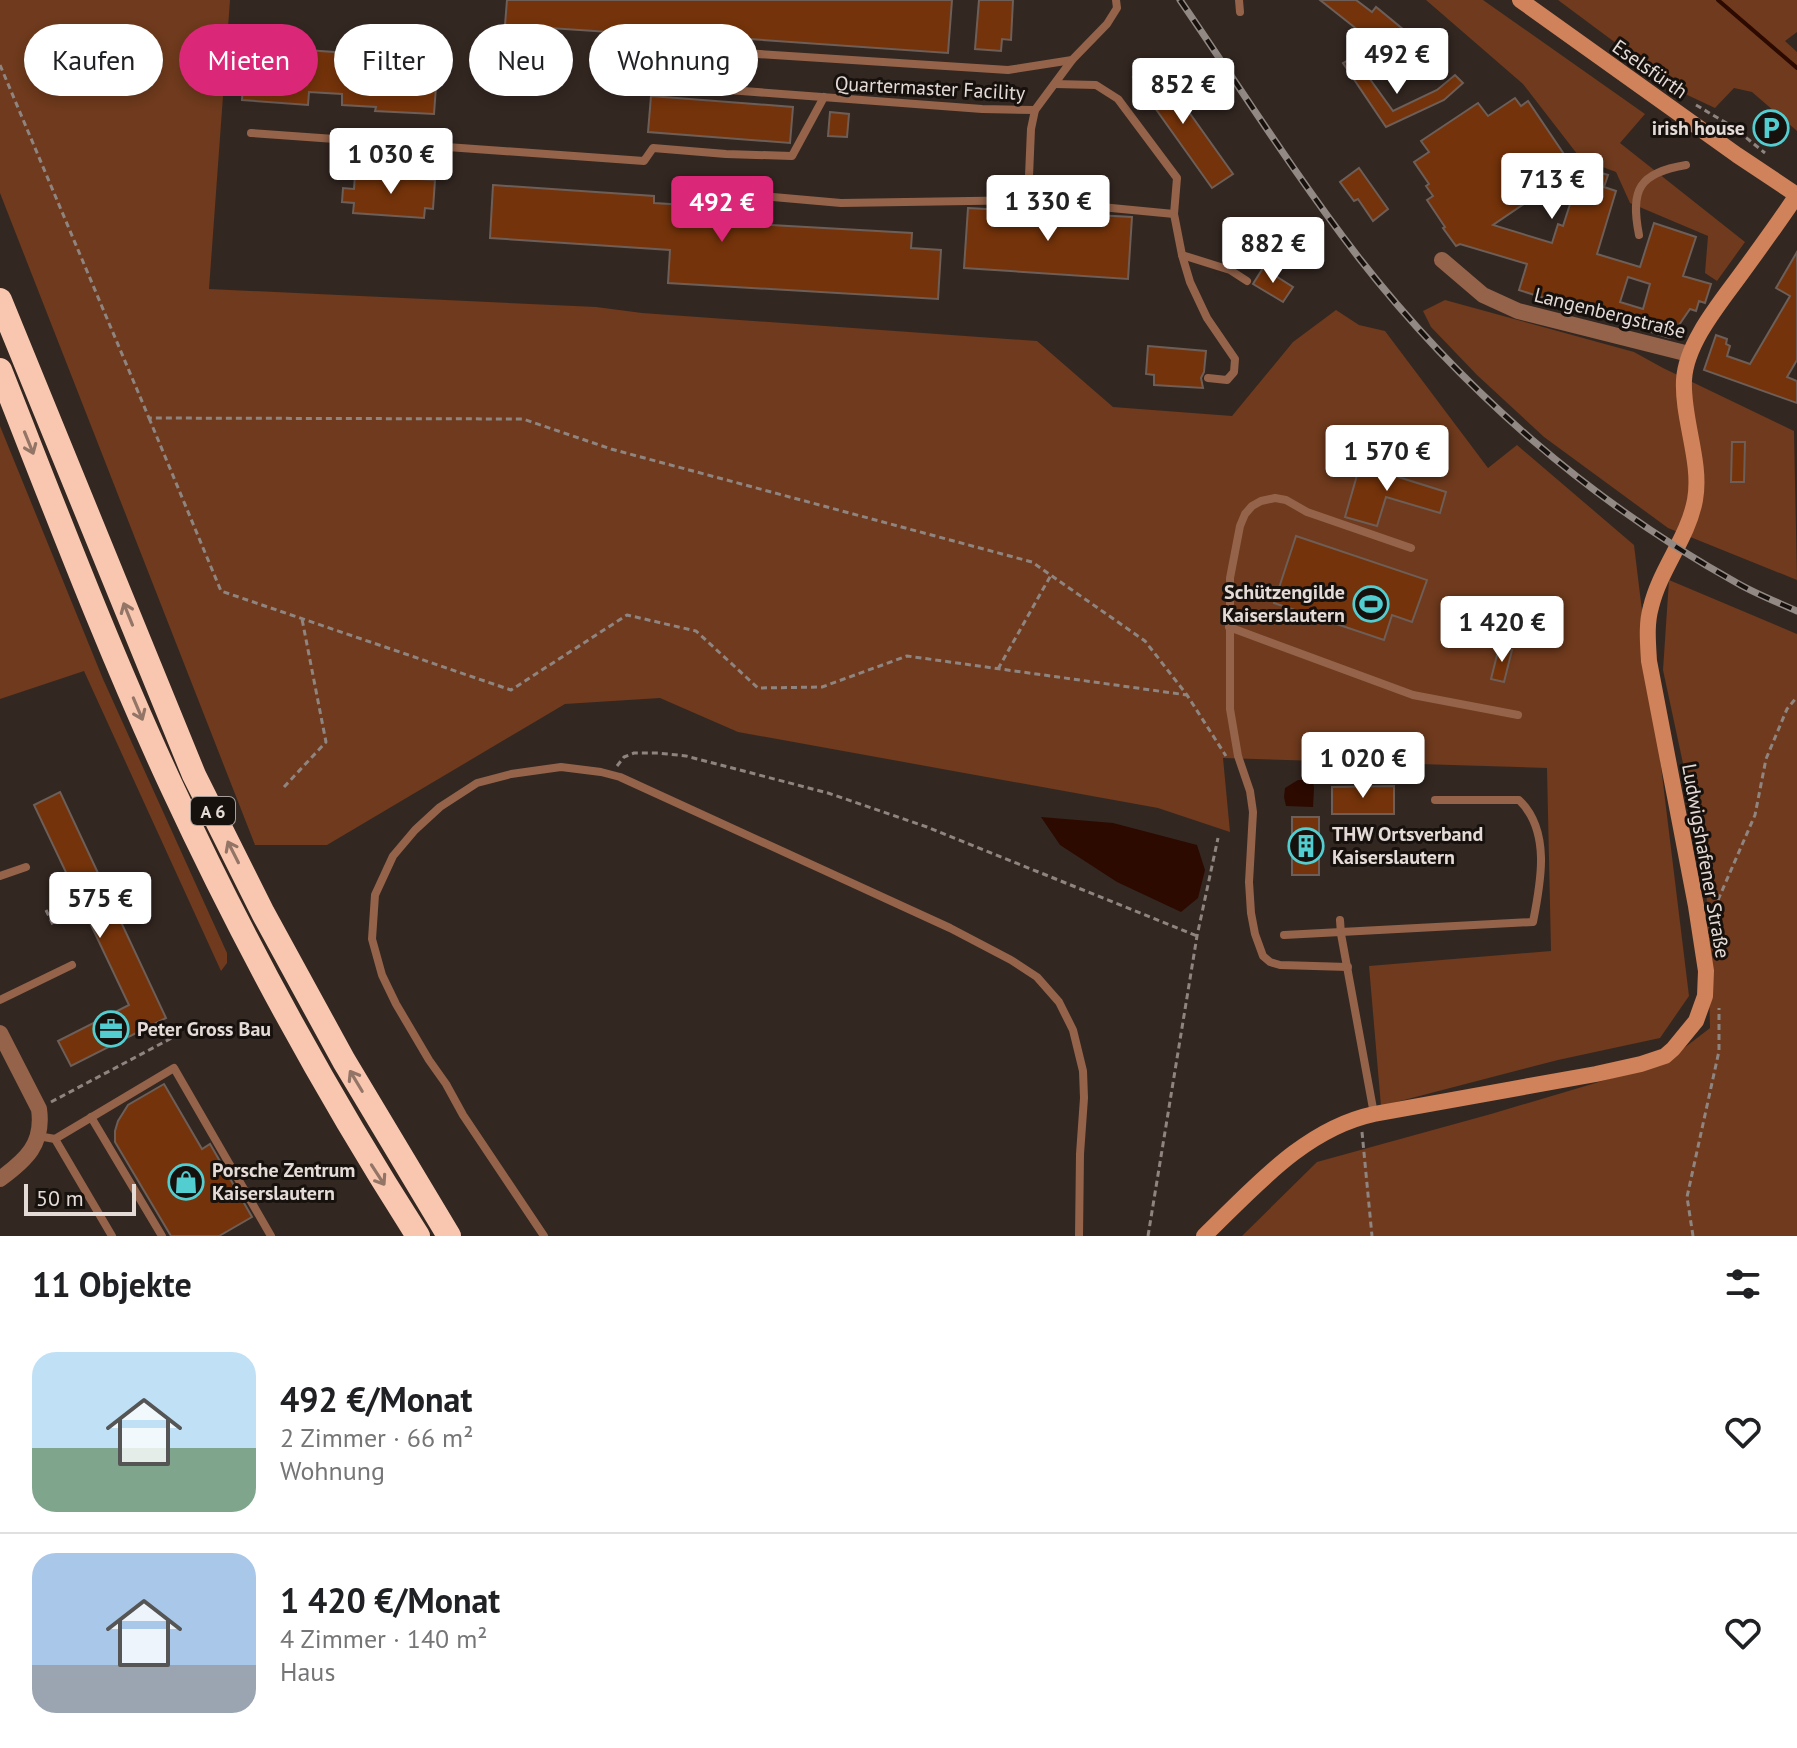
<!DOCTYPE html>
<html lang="de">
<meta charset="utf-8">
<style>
:root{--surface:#fff;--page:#f2f2f2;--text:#202124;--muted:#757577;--line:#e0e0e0;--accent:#db2777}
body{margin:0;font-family:"PT Sans",sans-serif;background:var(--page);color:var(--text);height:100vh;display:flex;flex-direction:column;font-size:30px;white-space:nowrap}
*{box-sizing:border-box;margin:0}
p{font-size:26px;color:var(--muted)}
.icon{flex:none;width:44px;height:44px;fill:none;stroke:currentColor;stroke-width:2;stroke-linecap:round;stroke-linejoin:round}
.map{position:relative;height:1236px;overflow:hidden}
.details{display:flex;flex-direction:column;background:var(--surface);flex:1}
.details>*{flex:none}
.banner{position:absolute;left:24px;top:24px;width:800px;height:72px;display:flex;gap:16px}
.scale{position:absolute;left:24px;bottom:20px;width:112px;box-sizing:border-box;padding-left:8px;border:4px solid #e4dbd7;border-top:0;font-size:22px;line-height:28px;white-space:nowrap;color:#e4dbd7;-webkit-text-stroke:6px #17110e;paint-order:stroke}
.price{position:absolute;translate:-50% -68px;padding:0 18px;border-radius:8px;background:#fff;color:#222;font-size:26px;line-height:52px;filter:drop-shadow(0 2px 4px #0008)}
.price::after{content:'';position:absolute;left:50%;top:48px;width:24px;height:18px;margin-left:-12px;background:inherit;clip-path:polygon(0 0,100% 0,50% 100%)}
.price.active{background:var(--accent);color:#fff}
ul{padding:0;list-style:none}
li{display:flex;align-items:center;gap:24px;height:200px;padding:0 32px}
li+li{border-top:2px solid var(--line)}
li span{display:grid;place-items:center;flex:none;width:224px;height:160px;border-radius:24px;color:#555}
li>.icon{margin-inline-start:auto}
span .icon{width:96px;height:96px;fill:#fffc;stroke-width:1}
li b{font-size:34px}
h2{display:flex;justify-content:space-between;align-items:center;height:96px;padding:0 32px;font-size:34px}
.pill{padding:0 28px;border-radius:36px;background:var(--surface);box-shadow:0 4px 12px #0003;font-size:28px;line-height:72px}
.pill.active{background:var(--accent);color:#fff}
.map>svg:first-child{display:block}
</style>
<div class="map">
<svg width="1797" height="1236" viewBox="0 0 1797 1236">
<rect width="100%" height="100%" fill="#332721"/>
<g fill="#6f3a1d">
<path d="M 0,0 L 230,0 L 209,289 L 596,307 L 642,313 L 1037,341 L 1113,407 L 1232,416 L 1293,342 L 1336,310 L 1359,325 L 1385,331 L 1488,468 L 1517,445 L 1634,545 L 1689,996 L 1660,1038 L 1558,1060 L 1381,1106 L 1369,966 L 1551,951 L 1547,768 L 1223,758 L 1230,832 L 1158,808 L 738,732 L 660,698 L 565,704 L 327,845 L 255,845 L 0,193 Z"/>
<path d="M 1426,0 L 1483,0 L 1645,114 L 1620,143 L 1745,242 L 1717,281 L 1705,273 L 1708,236 L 1630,203 L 1616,172 L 1581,159 L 1523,84 Z"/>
<path d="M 1558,0 L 1797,0 L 1797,32 L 1785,41 L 1797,52 L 1797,131 L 1752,92 L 1734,88 L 1715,108 L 1683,93 Z"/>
<path d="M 1445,300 L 1634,352 L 1663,368 L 1794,431 L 1797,580 L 1668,528 L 1544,437 L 1477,375 L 1431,327 L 1423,311 Z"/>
<path d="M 0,426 L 103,679 L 227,953 L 227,963 L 221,971 L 84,671 L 0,699 Z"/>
<path d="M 1669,580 L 1797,634 L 1797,1236 L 1242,1236 L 1317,1162 L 1491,1114 L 1666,1062 L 1710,1028 L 1706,871 L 1663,670 Z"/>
</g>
<g fill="#2c0a00">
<path d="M 1298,780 L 1313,780 L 1314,788 L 1313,807 L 1286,806 L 1284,797 L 1285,788 Z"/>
<path d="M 1041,817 L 1113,823 L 1197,845 L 1205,870 L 1198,898 L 1181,912 L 1117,882 L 1060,845 Z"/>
</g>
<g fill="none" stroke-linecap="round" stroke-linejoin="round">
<path stroke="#2c0a00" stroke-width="4" d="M 1718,0 L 1797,68"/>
</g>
<g fill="#74330a" stroke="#6d5e57" stroke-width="2" fill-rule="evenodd">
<path d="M 507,0 L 952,0 L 948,53 L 692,35 L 692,30 L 669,28 L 669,36 L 505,25 Z"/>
<path d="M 979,0 L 1013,0 L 1011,40 L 1002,39 L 1001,51 L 975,49 Z"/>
<path d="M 1320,0 L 1356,0 L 1372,12 L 1376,7 L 1421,44 L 1400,69 L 1356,32 L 1358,30 Z"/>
<path d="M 246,37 L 292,41 L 291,49 L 438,59 L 434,114 L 375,111 L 376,107 L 342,105 L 342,94 L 309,92 L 308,105 L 242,100 Z"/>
<path d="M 1354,57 L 1393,111 L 1437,90 L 1455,75 L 1463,83 L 1444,100 L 1386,127 L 1343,63 Z"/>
<path d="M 1154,63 L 1233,174 L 1212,188 L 1133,77 Z"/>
<path d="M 651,96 L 793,107 L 790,143 L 648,132 Z"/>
<path d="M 1515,98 L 1521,106 L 1528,101 L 1572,166 L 1535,191 L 1537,195 L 1493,225 L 1552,243 L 1558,224 L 1563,226 L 1582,167 L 1608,175 L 1604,187 L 1616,191 L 1597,254 L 1640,267 L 1654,223 L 1696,237 L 1683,276 L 1711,284 L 1705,303 L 1699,301 L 1696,311 L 1690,309 L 1670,338 L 1519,290 L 1527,264 L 1460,244 L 1456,246 L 1443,228 L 1445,227 L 1427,200 L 1433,196 L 1426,186 L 1429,184 L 1414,162 L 1429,152 L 1421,141 L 1478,103 L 1488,116 ZM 1628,277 L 1650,284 L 1643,309 L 1620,302 Z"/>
<path d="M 830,112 L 849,114 L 847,137 L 828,136 Z"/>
<path d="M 1359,168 L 1388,209 L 1373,221 L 1358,199 L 1354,201 L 1340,182 Z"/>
<path d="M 355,175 L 435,180 L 433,209 L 425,208 L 424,218 L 353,213 L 354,203 L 342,202 L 343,188 L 354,189 Z"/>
<path d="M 493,185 L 654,196 L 654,203 L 718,207 L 717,222 L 912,233 L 911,248 L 941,250 L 938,299 L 668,283 L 670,250 L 490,238 Z"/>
<path d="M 968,208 L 1132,217 L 1128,279 L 964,268 Z"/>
<path d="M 1797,252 L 1797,360 L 1787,377 L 1797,381 L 1797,403 L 1704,370 L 1716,335 L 1727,339 L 1726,344 L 1730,346 L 1727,356 L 1750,364 L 1790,296 L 1776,288 Z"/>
<path d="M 1263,268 L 1293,287 L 1283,302 L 1253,284 Z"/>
<path d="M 1148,346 L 1206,351 L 1204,372 L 1201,378 L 1203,388 L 1154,385 L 1154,375 L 1146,374 Z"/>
<path d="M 1732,442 L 1745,442 L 1744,482 L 1731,482 Z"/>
<path d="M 1362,458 L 1395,467 L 1392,475 L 1446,492 L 1440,513 L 1386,497 L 1377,526 L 1345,517 Z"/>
<path d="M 1296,536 L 1427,580 L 1412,622 L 1392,615 L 1384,640 L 1274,603 Z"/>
<path d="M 1499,647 L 1512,650 L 1504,682 L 1491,679 Z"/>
<path d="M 1394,786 L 1394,814 L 1332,814 L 1332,787 Z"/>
<path d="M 60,792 L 166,1018 L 71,1066 L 58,1041 L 129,1005 L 34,805 Z"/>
<rect x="1292" y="817" width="27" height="58"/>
<path d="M 164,1084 L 202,1149 L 210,1144 L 252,1217 L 219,1236 L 171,1236 L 115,1142 L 115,1131 L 118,1121 L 128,1105 Z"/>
</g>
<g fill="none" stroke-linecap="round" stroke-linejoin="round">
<g stroke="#8f8580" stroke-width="3" stroke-dasharray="6 4" stroke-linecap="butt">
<path d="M 0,65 L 149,418 L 523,419 L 611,449 L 1032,562 L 1145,641 L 1187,695 L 1226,756"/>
<path d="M 1696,105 L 1733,127 L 1765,153"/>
<path d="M 149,418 L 221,591 L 511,690 L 627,615 L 696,631 L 758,688 L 822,687 L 907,656 L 1187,695"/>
<path d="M 998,669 L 1051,575"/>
<path d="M 617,766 L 624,757 L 634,753 L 658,753 L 686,756 L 828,793 L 927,827 L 1197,936"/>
<path d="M 284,787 L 326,742 L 302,619"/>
<path d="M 46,910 L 54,927"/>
<path d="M 1718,940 L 1718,900 L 1755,815 L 1766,759 L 1787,709 L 1797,697"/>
<path d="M 51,1102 L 183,1032"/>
<path d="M 1362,1132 L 1372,1236"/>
<path d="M 1148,1236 L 1197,936 L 1218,838"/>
<path d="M 1693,1236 L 1687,1197 L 1719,1051 L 1719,1008"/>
</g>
<g stroke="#94634a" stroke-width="8">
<path d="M 1239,0 L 1240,12"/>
<path d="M 680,49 L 1008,70 L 1072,60 L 1107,24 L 1117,8 L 1116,0"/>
<path d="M 649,84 L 982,109 L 1035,110"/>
<path d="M 1055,84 L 1096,85 L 1118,99 L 1177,178 L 1174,214 L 1182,255 L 1230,270 L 1247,281"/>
<path d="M 251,133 L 644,161 L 653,148 L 726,154 L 792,156 L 824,97"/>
<path d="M 773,197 L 841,203 L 1028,200 L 1174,214"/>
<path d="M 1028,200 L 1031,129 L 1035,110 L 1072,60"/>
<path d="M 1639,235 C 1630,189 1639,173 1686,165"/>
<path d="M 1182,255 L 1190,282 L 1207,318 L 1235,359 L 1234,372 L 1227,380 L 1208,378"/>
<path d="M 1229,627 L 1413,695 L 1518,715"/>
<path d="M 0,876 L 26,867"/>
<path d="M 1340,920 L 1341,934 L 1374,1114"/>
<path d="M 1284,935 L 1533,922 C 1541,882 1551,831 1519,800 L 1435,800"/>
<path d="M 1348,967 L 1280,965 L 1270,962 L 1263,956 L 1255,934 L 1251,913 L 1249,882 L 1253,812 L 1250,791 L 1238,756 L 1230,709 L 1230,578 L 1240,526 L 1245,514 L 1252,506 L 1261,501 L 1275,498 L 1286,500 L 1307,512 L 1411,548"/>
<path d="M 0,1000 L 72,965"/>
<path d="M 91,1117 L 162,1236"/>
<path d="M 38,1136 L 55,1139 L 112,1236"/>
<path d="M 55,1139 L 174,1068 L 271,1236"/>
<path d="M 544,1236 L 463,1115 L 446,1084 L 429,1060 L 396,1004 L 382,975 L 372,939 L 375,895 L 393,856 L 415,830 L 440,807 L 477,783 L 511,774 L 561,767 L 601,772 L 620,777 L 950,928 L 1011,960 L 1037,977 L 1059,1002 L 1073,1030 L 1083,1071 L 1084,1098 L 1080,1154 L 1079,1236"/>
</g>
<g stroke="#94634a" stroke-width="16">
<path d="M 1442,260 L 1483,295 L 1518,311 L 1689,354"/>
<path d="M 0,1033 L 39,1109 C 44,1144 26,1160 0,1179"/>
</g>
<g stroke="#d0825a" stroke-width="16">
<path d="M 1520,0 L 1737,155 L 1797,195"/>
<path d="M 1204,1236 C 1254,1188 1304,1129 1374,1114 L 1596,1074 L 1641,1064 L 1665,1056 L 1673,1049 L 1696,1021 L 1705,996 L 1706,971 L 1696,906 L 1649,661 C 1648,643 1646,624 1651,607 C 1660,569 1688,538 1695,500 C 1702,462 1682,419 1684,380 C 1686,343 1720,303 1741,274 C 1760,248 1779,222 1797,195"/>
</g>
<g stroke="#f9c7af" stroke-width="24">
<path d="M 0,300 L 194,775 L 263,913 L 344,1061 L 449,1236"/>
<path d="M 0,370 C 55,509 108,649 171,785 C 243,940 325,1091 418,1236"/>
</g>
<defs>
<path id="rail" d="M 1180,0 C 1239,86 1295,175 1359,258 C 1462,390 1591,502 1737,583 C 1756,594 1777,602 1797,611"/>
</defs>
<use href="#rail" stroke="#938984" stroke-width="7"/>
<use href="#rail" stroke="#17110e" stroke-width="4" stroke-dasharray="12" stroke-linecap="butt"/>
</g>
<defs><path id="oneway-shaft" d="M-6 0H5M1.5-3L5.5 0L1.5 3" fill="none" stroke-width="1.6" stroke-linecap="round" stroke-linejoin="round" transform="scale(2)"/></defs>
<g stroke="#937567">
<use href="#oneway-shaft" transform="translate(29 443) rotate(68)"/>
<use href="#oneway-shaft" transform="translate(128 614) rotate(-112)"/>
<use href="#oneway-shaft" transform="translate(138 709) rotate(67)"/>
<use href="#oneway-shaft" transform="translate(233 852) rotate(-117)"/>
<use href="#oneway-shaft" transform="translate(356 1081) rotate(-121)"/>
<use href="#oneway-shaft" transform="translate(378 1175) rotate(57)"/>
</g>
<defs>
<symbol id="parking-ring" viewBox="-11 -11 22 22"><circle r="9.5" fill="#17110e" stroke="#52cdd0" stroke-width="1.5"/><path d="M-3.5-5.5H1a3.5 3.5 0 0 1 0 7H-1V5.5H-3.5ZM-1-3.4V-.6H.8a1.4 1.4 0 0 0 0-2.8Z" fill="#52cdd0"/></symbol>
<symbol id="stadium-ring" viewBox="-11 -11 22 22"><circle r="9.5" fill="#17110e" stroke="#52cdd0" stroke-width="1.5"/><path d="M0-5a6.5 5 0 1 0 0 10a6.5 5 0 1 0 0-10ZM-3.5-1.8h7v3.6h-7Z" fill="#52cdd0"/></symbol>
<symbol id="building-ring" viewBox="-11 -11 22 22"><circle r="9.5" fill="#17110e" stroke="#52cdd0" stroke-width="1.5"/><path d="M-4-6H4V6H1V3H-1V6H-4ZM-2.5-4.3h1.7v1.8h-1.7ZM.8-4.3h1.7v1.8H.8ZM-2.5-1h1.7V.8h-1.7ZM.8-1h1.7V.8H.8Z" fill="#52cdd0"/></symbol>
<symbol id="office-ring" viewBox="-11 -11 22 22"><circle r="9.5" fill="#17110e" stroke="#52cdd0" stroke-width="1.5"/><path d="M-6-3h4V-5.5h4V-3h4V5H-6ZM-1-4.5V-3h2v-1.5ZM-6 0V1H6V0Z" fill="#52cdd0"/></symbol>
<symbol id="shop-ring" viewBox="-11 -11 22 22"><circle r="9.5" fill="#17110e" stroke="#52cdd0" stroke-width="1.5"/><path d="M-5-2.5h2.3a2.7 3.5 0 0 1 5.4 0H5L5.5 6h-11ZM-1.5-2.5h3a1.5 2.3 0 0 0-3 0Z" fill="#52cdd0"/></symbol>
</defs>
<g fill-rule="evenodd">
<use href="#parking-ring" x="1751" y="108" width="40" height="40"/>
<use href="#stadium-ring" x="1351" y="584" width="40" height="40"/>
<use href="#building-ring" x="1286" y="826" width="40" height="40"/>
<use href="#office-ring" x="91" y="1009" width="40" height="40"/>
<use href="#shop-ring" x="166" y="1162" width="40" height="40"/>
</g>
<g text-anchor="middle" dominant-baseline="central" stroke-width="6" stroke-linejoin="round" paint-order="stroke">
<rect fill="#17110e" stroke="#a69e9b" stroke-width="2" x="191" y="797" width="44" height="28" rx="6"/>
<g font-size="18" font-weight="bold" fill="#e4dbd7">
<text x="213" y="811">A 6</text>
</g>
<g font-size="20" fill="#e4dbd7" stroke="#17110e">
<text transform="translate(1650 69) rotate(35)">Eselsfürth</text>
<text transform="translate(930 88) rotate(3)">Quartermaster Facility</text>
<text transform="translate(1610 313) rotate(14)">Langenbergstraße</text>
<text transform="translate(1706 861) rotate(80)">Ludwigshafener Straße</text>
</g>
<g font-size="20" font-weight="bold" fill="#e4dbd7" stroke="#17110e" text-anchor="start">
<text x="1745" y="128" text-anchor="end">irish house</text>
<text x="1345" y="592" text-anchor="end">Schützengilde<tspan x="1345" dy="23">Kaiserslautern</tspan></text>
<text x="1332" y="834">THW Ortsverband<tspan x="1332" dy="23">Kaiserslautern</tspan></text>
<text x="137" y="1029">Peter Gross Bau</text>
<text x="212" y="1170">Porsche Zentrum<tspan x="212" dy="23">Kaiserslautern</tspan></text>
</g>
</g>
</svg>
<div class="scale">50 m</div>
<b class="price" style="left:1397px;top:96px">492 €</b>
<b class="price" style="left:1183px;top:126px">852 €</b>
<b class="price" style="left:391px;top:196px">1 030 €</b>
<b class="price" style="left:1552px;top:221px">713 €</b>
<b class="price" style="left:1048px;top:243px">1 330 €</b>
<b class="price active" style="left:722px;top:244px">492 €</b>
<b class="price" style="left:1273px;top:285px">882 €</b>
<b class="price" style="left:1387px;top:493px">1 570 €</b>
<b class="price" style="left:1502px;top:664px">1 420 €</b>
<b class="price" style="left:1363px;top:800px">1 020 €</b>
<b class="price" style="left:100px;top:940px">575 €</b>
<div class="banner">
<a class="pill">Kaufen</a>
<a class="pill active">Mieten</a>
<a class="pill">Filter</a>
<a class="pill">Neu</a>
<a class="pill">Wohnung</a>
</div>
</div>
<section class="details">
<h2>11 Objekte<svg class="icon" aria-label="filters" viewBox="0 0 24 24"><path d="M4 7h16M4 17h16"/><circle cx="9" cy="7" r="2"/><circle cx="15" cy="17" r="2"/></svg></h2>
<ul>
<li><span style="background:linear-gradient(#bfe0f5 60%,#7fa58c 0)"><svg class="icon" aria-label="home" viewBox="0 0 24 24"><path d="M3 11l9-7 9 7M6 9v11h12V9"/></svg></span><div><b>492 €/Monat</b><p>2 Zimmer · 66 m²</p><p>Wohnung</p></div><svg class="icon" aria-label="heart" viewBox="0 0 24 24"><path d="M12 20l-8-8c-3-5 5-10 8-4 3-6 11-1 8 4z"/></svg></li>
<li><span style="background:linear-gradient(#a9c7e8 70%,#9aa5b1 0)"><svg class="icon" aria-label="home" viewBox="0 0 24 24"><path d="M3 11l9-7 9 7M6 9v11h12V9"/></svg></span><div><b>1 420 €/Monat</b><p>4 Zimmer · 140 m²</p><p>Haus</p></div><svg class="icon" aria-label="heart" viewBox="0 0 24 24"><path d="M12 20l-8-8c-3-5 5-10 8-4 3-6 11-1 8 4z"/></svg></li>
</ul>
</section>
